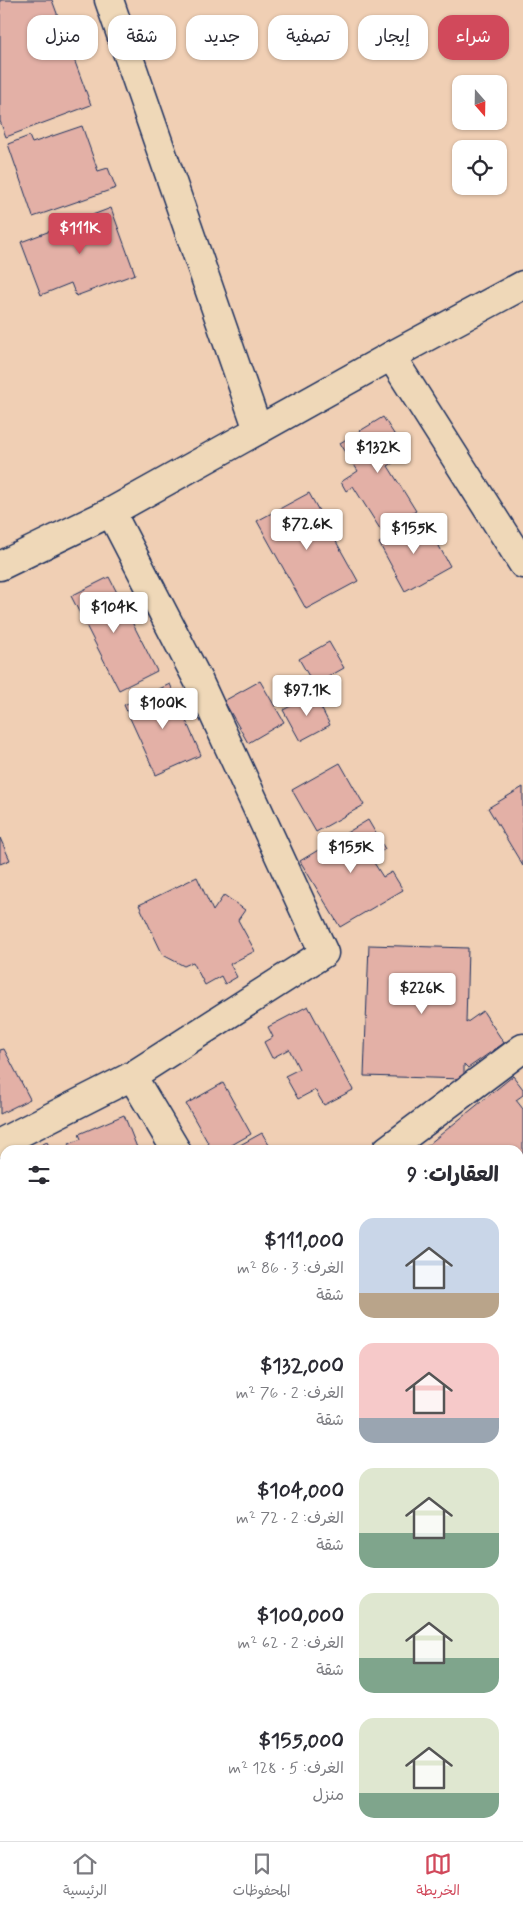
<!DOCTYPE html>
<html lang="ar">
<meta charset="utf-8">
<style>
:root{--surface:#fff;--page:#f2f2f3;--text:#2b2b33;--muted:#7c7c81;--line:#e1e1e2;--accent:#d1495b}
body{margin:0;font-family:Mynerve,"Playpen Sans Arabic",sans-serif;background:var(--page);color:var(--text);direction:rtl;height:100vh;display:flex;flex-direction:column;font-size:19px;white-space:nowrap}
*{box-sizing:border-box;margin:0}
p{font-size:16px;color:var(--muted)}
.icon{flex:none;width:28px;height:28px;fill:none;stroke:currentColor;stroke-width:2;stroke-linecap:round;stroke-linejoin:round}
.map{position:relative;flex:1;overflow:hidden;direction:ltr}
.side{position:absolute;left:0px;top:1145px;width:524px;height:696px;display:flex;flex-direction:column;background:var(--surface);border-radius:15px 15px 0 0;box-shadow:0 1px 4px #0004;direction:rtl}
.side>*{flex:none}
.hud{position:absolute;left:15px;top:15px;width:494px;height:45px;direction:rtl;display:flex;gap:10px}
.needle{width:32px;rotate:160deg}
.tools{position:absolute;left:452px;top:75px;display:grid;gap:10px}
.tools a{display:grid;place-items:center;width:55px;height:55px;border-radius:10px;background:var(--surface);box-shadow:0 1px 4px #0004;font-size:25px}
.price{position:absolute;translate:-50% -42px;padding:0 11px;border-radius:5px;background:#fff;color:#222;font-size:16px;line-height:32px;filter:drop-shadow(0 1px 2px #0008)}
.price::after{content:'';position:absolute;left:50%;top:30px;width:15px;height:11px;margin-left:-8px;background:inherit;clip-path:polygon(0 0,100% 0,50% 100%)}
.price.current{background:var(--accent);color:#fff}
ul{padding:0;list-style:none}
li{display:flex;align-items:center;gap:15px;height:125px;padding:0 25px}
li span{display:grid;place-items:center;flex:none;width:140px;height:100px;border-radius:15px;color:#555}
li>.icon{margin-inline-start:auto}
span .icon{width:60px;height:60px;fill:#fffc;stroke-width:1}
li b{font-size:21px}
h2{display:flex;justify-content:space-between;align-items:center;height:60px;padding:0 25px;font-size:21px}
.chip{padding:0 18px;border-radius:15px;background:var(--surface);box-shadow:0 1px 4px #0004;font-size:18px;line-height:45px}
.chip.current{background:var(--accent);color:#fff}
.dock{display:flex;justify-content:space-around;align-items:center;height:70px;border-top:1px solid var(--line);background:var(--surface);font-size:14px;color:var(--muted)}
.dock a{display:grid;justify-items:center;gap:2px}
.dock .current{color:var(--accent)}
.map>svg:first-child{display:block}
</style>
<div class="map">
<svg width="523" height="1841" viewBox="0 0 523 1841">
<rect width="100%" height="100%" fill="#f0cfb4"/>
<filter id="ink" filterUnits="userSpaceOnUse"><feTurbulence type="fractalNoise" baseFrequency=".02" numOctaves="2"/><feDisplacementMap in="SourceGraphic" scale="10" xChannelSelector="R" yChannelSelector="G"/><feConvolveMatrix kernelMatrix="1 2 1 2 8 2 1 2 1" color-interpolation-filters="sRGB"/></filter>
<g filter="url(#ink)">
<g fill="#e3b0a6" stroke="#1b2f5e">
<path d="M 0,0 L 52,0 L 91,105 L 6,137 L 0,121 Z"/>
<path d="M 82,126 L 98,171 L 108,168 L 116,188 L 33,217 L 8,144 L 29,136 L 32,143 Z"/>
<path d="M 111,208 L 135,274 L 76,296 L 71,283 L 41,295 L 21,242 Z"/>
<path d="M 383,417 L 407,454 L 388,466 L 416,511 L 382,532 L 353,486 L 346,491 L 341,482 L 358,471 L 340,443 Z"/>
<path d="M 309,493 L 358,581 L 306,609 L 257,521 Z"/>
<path d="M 424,519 L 450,566 L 405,591 L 379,543 Z"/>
<path d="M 109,577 L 157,671 L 119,690 L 71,596 Z"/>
<path d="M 329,642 L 344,668 L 314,685 L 299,659 Z"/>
<path d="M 260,681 L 284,722 L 248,743 L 224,701 Z"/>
<path d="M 170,684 L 201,755 L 156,775 L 124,705 Z"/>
<path d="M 314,694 L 330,725 L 300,741 L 283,710 Z"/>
<path d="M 340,763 L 364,805 L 316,832 L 292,790 Z"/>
<path d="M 523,787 L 523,866 L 488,808 Z"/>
<path d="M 368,820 L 385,849 L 371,858 L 383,877 L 392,872 L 403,890 L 340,927 L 300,861 Z"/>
<path d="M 0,838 L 10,860 L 0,864 Z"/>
<path d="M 197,877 L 213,911 L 224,895 L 245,910 L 238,920 L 255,951 L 230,964 L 237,977 L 225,984 L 221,976 L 205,985 L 193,962 L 184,966 L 163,955 L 139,905 Z"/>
<path d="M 369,945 L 468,948 L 466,1023 L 483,1011 L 504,1043 L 468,1068 L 464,1064 L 464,1079 L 364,1076 Z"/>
<path d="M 308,1006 L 353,1090 L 324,1105 L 315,1090 L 298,1099 L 285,1076 L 299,1069 L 289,1049 L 272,1058 L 264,1042 L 273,1037 L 268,1027 Z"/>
<path d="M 4,1049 L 30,1099 L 0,1114 L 0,1050 Z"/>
<path d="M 513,1076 L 523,1089 L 523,1095 L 516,1100 L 523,1109 L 523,1164 L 519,1168 L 519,1150 L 426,1150 L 424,1148 Z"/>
<path d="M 223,1083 L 251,1134 L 223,1150 L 212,1150 L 186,1104 Z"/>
<path d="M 124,1115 L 138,1150 L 72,1150 L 69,1144 L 81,1139 L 79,1134 Z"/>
<path d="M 262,1133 L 272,1150 L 231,1150 Z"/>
<path d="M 47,1142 L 51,1150 L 31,1150 Z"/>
<path d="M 5,1175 L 5,1205 L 0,1195 L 0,1177 Z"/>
<path d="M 5,1321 L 5,1401 L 0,1403 L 0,1323 Z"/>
<path d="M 0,1638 L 5,1649 L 5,1696 L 0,1698 Z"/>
</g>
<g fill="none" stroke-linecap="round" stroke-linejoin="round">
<defs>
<g id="minor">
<path d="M 109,0 L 258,430"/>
<path d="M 391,356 L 523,564"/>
<path d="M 0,566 L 111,512 L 391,356 L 523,285"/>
<path d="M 132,1076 L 176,1150"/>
<path d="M 0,1143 L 132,1076 L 324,953 L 199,682 L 111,512"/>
<path d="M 387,1150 L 523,1048"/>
<path d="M 519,1266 L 523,1270"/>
<path d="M 0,1479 L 5,1490"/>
<path d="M 519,1579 L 523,1584"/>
<path d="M 310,1836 L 314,1841"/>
<path d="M 52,1841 L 61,1836"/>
</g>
</defs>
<use href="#minor" stroke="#1b2f5e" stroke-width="31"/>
<use href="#minor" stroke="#efd8b8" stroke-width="28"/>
</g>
</g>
</svg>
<div class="tools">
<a><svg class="needle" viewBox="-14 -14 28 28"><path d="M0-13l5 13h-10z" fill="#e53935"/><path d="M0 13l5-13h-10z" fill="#7c7c81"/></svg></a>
<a><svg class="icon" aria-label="locate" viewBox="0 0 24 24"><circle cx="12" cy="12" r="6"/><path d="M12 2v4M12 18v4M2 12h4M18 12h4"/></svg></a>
</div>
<b class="price current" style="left:80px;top:255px">$111K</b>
<b class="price" style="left:378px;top:474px">$132K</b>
<b class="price" style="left:307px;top:551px">$72.6K</b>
<b class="price" style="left:414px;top:555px">$155K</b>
<b class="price" style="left:114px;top:634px">$104K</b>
<b class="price" style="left:307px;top:717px">$97.1K</b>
<b class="price" style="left:163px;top:730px">$100K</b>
<b class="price" style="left:351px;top:874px">$155K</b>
<b class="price" style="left:422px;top:1015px">$226K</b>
<div class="hud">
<a class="chip current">شراء</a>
<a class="chip">إيجار</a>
<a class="chip">تصفية</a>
<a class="chip">جديد</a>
<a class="chip">شقة</a>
<a class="chip">منزل</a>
</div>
<section class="side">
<h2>العقارات: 9<svg class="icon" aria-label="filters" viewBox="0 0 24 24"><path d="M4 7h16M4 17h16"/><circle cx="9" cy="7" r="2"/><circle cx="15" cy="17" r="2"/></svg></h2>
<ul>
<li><span style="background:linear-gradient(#c9d6e8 75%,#b9a48a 0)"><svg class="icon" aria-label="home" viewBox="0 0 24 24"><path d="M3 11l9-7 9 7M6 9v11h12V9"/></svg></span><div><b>$111,000</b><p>الغرف: 3 · 86 m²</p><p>شقة</p></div></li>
<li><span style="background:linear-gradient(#f6c9c9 75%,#9aa5b1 0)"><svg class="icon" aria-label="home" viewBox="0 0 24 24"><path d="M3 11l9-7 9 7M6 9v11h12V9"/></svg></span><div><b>$132,000</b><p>الغرف: 2 · 76 m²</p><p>شقة</p></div></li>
<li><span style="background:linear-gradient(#dfe7d0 65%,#7fa58c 0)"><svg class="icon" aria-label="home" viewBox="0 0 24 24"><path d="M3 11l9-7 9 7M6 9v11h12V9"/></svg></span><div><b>$104,000</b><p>الغرف: 2 · 72 m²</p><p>شقة</p></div></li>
<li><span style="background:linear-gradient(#dfe7d0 65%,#7fa58c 0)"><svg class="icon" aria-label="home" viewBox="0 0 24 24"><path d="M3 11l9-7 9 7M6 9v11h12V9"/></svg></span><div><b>$100,000</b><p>الغرف: 2 · 62 m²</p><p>شقة</p></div></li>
<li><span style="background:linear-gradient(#dfe7d0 75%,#7fa58c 0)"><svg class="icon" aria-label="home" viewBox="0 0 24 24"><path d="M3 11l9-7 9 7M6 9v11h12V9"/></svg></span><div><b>$155,000</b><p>الغرف: 5 · 128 m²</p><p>منزل</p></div></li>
</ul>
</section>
</div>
<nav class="dock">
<a class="current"><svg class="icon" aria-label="map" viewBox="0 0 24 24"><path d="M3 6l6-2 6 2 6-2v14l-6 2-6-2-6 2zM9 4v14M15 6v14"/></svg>الخريطة</a>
<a><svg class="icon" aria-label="saved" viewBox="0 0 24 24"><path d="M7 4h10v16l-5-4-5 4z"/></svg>المحفوظات</a>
<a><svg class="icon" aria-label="home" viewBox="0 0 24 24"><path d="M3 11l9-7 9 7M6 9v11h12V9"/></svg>الرئيسية</a>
</nav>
